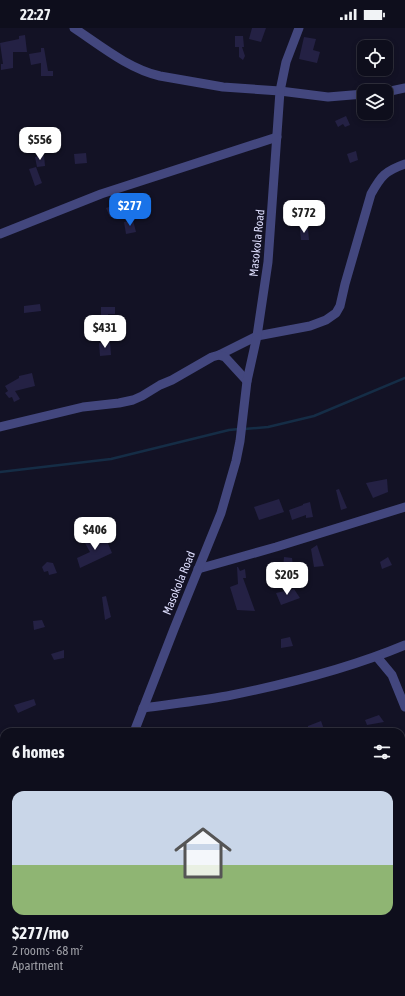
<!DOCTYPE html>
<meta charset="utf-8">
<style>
:root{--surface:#0e0e1c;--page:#171725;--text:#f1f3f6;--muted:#9b9ca3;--line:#2e2e3b;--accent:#1a73e8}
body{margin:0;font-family:"Asap Condensed",sans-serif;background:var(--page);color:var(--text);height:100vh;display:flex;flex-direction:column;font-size:15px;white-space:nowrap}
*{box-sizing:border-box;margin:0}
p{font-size:13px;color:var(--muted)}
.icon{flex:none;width:22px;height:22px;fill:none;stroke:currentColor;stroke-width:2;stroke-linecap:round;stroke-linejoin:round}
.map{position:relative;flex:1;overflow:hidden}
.sheet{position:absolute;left:0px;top:700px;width:405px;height:268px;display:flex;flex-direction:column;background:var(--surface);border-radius:12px 12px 0 0;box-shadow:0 2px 6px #0003,0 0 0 1px var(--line)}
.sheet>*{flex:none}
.fabs{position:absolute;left:357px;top:12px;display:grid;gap:8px}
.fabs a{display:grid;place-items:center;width:36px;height:36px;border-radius:8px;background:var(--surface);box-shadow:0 2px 6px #0003,0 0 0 1px var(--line);font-size:20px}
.price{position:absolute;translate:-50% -34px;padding:0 9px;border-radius:8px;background:#fff;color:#222;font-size:13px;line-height:26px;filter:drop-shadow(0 1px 2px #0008)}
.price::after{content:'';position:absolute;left:50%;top:24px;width:12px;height:9px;margin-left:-6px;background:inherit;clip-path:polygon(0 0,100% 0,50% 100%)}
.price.active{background:var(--accent);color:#fff}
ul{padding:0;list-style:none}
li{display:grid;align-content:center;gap:8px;height:212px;padding:0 12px}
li+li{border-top:1px solid var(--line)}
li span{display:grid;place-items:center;height:124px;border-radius:12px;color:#555}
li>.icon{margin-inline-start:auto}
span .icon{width:72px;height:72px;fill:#fffc;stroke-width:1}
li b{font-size:17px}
h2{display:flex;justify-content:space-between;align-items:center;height:48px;padding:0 12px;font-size:17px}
.status{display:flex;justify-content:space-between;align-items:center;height:28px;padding:0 20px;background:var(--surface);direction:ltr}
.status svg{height:11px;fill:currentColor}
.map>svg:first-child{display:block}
</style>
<div class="status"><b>22:27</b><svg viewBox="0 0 49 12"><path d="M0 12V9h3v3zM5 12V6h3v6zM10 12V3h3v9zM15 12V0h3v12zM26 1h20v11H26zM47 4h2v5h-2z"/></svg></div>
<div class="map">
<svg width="405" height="968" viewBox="0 0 405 968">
<rect width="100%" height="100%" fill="#131225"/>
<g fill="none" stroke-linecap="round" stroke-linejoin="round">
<g stroke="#152d46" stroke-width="2.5">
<path d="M 244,401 L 268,399 L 314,388 L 405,350"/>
<path d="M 0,444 L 111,431 L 229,402 L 239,401"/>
</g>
</g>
<g fill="#242144">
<path d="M 252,0 L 266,0 L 261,14 L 249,11 Z"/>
<path d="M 25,7 L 27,24 L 13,24 L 13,40 L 1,42 L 1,36 L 3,36 L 0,15 L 19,11 L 19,8 Z"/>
<path d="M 235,8 L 243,8 L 244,19 L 242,19 L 245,28 L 243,32 L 239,29 L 239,19 L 235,19 Z"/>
<path d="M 304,9 L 316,11 L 313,22 L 320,24 L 317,35 L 299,31 Z"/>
<path d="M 41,20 L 44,20 L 48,43 L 53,43 L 53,48 L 41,48 L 41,35 L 31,37 L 29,26 L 41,24 Z"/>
<path d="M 346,88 L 350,97 L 345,99 L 343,96 L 338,99 L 335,93 Z"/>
<path d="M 356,123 L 358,132 L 350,135 L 347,126 Z"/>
<path d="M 86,125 L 87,135 L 75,136 L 74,126 Z"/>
<path d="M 44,127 L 45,138 L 37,139 L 35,129 Z"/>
<path d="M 36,139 L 42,155 L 35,158 L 29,141 Z"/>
<path d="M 115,177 L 118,185 L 110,189 L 106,180 Z"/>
<path d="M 133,192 L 136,204 L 126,206 L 124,194 Z"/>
<path d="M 300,201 L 308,201 L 309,212 L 301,212 Z"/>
<path d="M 40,276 L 41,283 L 24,285 L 24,278 Z"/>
<path d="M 101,279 L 115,279 L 115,286 L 108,286 L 108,292 L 101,292 Z"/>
<path d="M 110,314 L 111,327 L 100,328 L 99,315 Z"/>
<path d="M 32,345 L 35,358 L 15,363 L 20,371 L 14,374 L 12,369 L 9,370 L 5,365 L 8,363 L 5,358 L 19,350 L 19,348 Z"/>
<path d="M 387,451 L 388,464 L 373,470 L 366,455 Z"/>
<path d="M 339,461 L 347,480 L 341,482 L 336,462 Z"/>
<path d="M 279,471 L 284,484 L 259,492 L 254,479 Z"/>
<path d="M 310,474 L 313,489 L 306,490 L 306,487 L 292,492 L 289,482 L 303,477 L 303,476 Z"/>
<path d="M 97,501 L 100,514 L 107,513 L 112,525 L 80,540 L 77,530 L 90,524 L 85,515 L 96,513 L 90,503 Z"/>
<path d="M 317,517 L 324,538 L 314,539 L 311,521 Z"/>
<path d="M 284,529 L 292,530 L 293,538 L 283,540 Z"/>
<path d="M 388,529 L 392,537 L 382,541 L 380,534 Z"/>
<path d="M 47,534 L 53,535 L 57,545 L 49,547 L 48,543 L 44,544 L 42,539 Z"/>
<path d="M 237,539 L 238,539 L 240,543 L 245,541 L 246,550 L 243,550 L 255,583 L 237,582 L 230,559 L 238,556 Z"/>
<path d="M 294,561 L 300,570 L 281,577 L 276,565 Z"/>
<path d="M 106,568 L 111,589 L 105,592 L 102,569 Z"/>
<path d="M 42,592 L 45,599 L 34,602 L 33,593 Z"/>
<path d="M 290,609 L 293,618 L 281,620 L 281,611 Z"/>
<path d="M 64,622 L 64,630 L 54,632 L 51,626 Z"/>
<path d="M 34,671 L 36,677 L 18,685 L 14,677 Z"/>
<path d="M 379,687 L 384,694 L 367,697 L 365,692 Z"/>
<path d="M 321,693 L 325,704 L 308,704 L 308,698 Z"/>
</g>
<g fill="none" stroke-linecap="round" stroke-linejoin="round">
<g stroke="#43477e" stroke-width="9">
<path d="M 74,0 C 101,18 129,41 160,48 L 223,59 L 280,63 L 328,69 L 364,66"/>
<path d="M 386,64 L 405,60"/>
<path d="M 0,206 L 101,166 L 277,109"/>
<path d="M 219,327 L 257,308 L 310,298 L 326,292 L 336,285 L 340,278 L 345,256 L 371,166 C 381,148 385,143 405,136"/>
<path d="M 0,399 L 83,379 L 119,375 L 133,372 L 142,368 L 160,357 L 172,352 L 212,329 L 219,327 L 225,329 L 247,353"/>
<path d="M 198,541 L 276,519 L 405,479"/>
<path d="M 377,629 L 392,647 L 405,679"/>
<path d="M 143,680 C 171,676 199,673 227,668 C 287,656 348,641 405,617"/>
<path d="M 134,704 L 174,601 L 221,485 L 236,433 L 240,413 L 247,353 L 257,308 L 268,234 L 280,63 L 286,34 L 299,0"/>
<path d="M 0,779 L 4,779"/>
<path d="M 401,784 L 405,784"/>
<path d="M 405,860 L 403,866 L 403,926 L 405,931"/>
<path d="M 77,968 L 78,964"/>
</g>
</g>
<g text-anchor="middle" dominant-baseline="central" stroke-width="3" stroke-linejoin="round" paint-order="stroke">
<g font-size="12" fill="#dbdbfa" stroke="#131225">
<text transform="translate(257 215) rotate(-84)">Masokola Road</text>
<text transform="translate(179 555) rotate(-68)">Masokola Road</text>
</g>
</g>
</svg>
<div class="fabs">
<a><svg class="icon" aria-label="locate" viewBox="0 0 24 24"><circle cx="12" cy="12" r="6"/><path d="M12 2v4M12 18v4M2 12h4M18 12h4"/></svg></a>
<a><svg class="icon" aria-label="layers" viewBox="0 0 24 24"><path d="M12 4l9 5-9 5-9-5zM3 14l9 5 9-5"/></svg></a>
</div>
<b class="price" style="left:40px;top:133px">$556</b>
<b class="price active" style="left:130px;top:199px">$277</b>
<b class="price" style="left:304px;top:206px">$772</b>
<b class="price" style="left:105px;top:321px">$431</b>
<b class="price" style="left:95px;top:523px">$406</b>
<b class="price" style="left:287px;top:568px">$205</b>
<section class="sheet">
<h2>6 homes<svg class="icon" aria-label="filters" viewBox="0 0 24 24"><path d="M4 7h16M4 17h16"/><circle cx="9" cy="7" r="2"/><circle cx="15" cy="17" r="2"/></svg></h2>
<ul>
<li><span style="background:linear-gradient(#c9d6e8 60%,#8fb573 0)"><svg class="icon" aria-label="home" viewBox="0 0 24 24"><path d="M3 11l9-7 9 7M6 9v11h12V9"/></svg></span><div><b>$277/mo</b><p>2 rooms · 68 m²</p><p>Apartment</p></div></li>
</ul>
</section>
</div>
